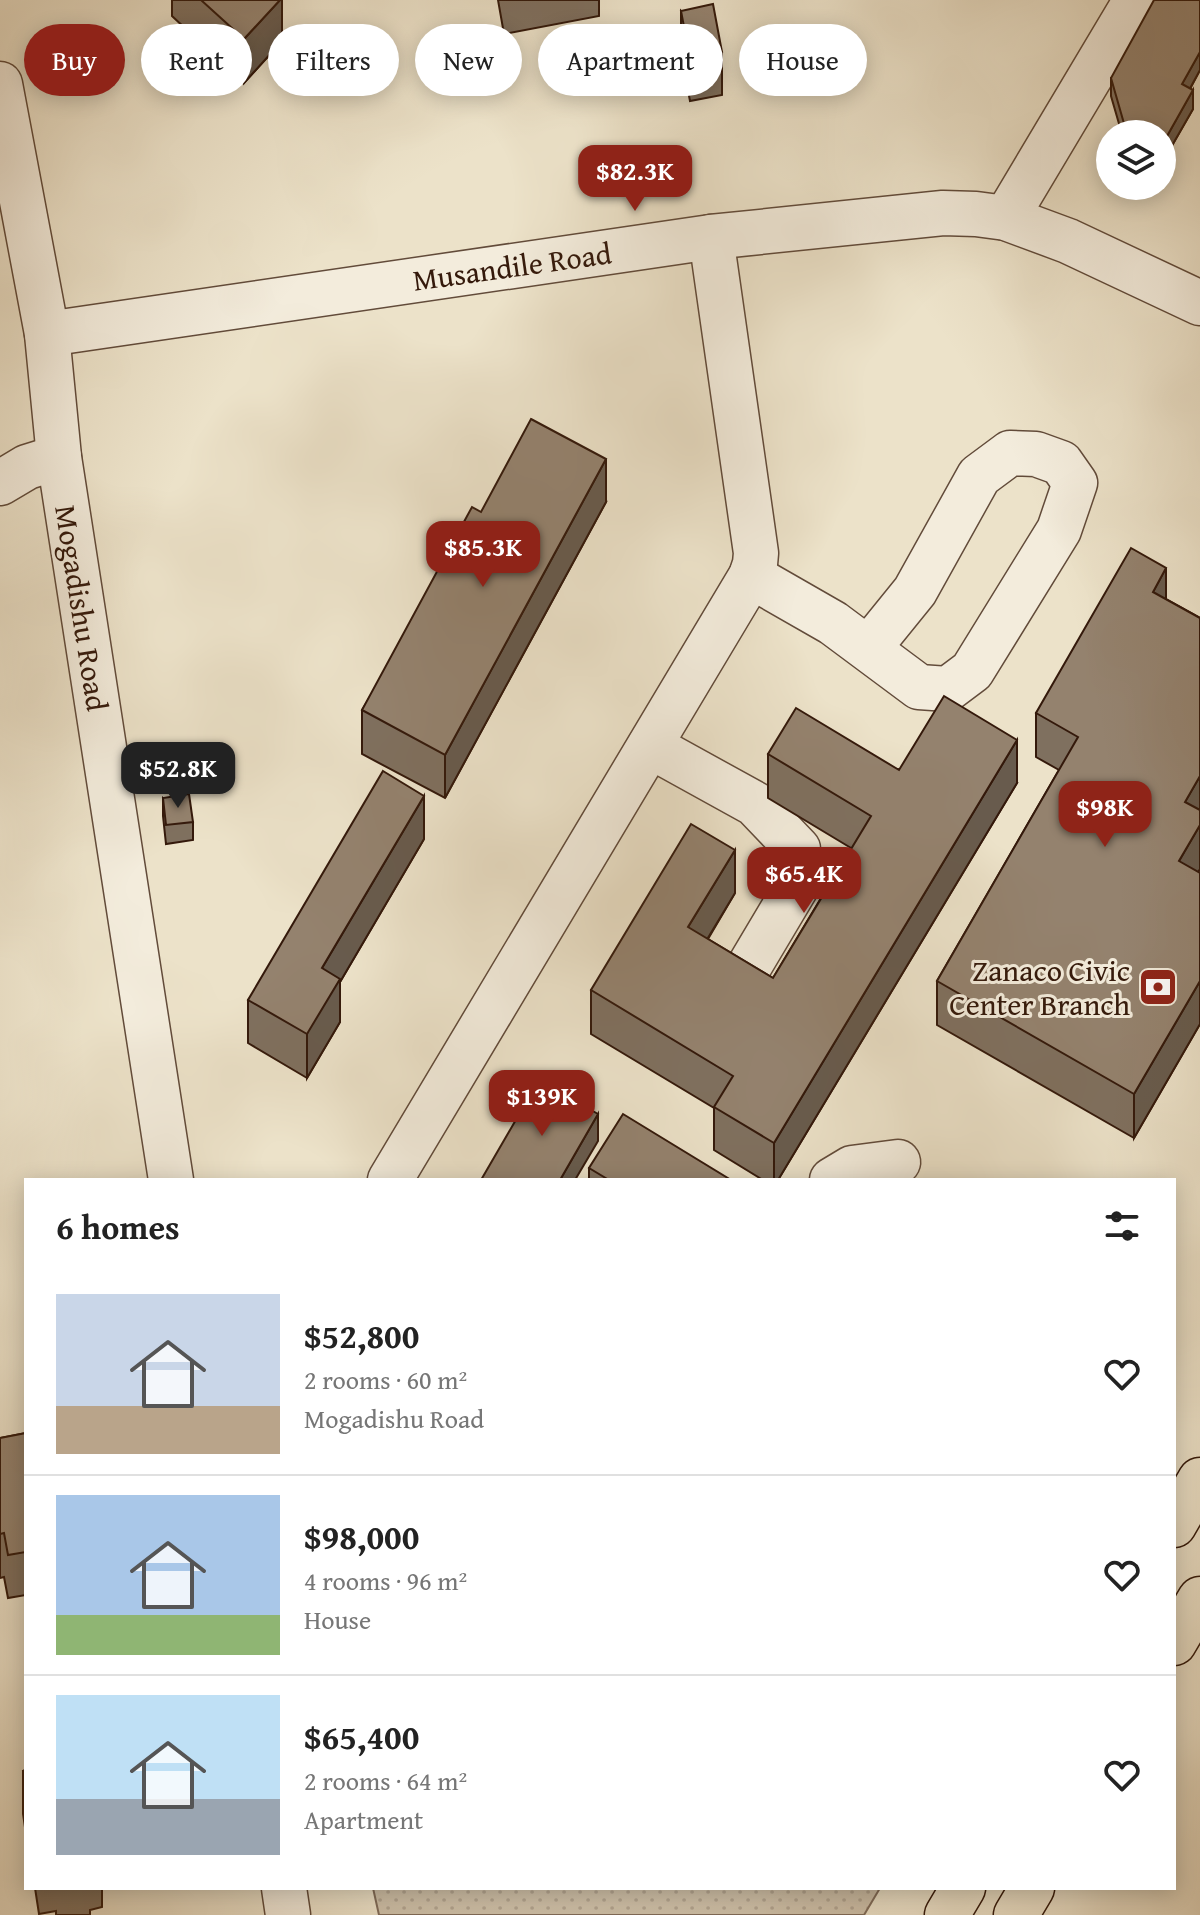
<!DOCTYPE html>
<meta charset="utf-8">
<style>
:root{--surface:#fff;--page:#f6f6f6;--text:#222;--muted:#767676;--line:#e0e0e0;--accent:#8f2418}
body{margin:0;font-family:"Gentium Book Plus",serif;background:var(--page);color:var(--text);height:100vh;display:flex;flex-direction:column;font-size:30px;white-space:nowrap}
*{box-sizing:border-box;margin:0}
p{font-size:26px;color:var(--muted)}
.icon{flex:none;width:44px;height:44px;fill:none;stroke:currentColor;stroke-width:2;stroke-linecap:round;stroke-linejoin:round}
.map{position:relative;flex:1;overflow:hidden}
.panel{position:absolute;left:24px;top:1178px;width:1152px;height:712px;display:flex;flex-direction:column;background:var(--surface);border-radius:0px;box-shadow:0 4px 20px #0003}
.panel>*{flex:none}
.top-card{position:absolute;left:24px;top:24px;width:1152px;height:72px;display:flex;gap:16px}
.buttons{position:absolute;left:1096px;top:120px;display:grid;gap:16px}
.buttons a{display:grid;place-items:center;width:80px;height:80px;border-radius:50%;background:var(--surface);box-shadow:0 4px 20px #0003;font-size:40px}
.price{position:absolute;translate:-50% -68px;padding:0 18px;border-radius:16px;background:var(--accent);color:#fff;font-size:26px;line-height:52px;filter:drop-shadow(0 2px 4px #0008)}
.price::after{content:'';position:absolute;left:50%;top:48px;width:24px;height:18px;margin-left:-12px;background:inherit;clip-path:polygon(0 0,100% 0,50% 100%)}
.price.selected{background:#222;color:#fff}
ul{padding:0;list-style:none}
li{display:flex;align-items:center;gap:24px;height:200px;padding:0 32px}
li+li{border-top:2px solid var(--line)}
li span{display:grid;place-items:center;flex:none;width:224px;height:160px;border-radius:0px;color:#555}
li>.icon{margin-inline-start:auto}
span .icon{width:96px;height:96px;fill:#fffc;stroke-width:1}
li b{font-size:34px}
h2{display:flex;justify-content:space-between;align-items:center;height:96px;padding:0 32px;font-size:34px}
.chip{padding:0 28px;border-radius:36px;background:var(--surface);box-shadow:0 4px 20px #0003;font-size:28px;line-height:72px}
.chip.selected{background:var(--accent);color:#fff}
.map>svg:first-child{display:block}
</style>
<div class="map">
<svg width="1200" height="1915" viewBox="0 0 1200 1915">
<defs>
<pattern id="grass-dots" width="8" height="8" patternUnits="userSpaceOnUse" patternTransform="scale(2)"><rect width="8" height="8" fill="#cdc0a9"/><path d="M2 2h.1M6 6h.1" fill="none" stroke="#b1a490" stroke-width="1.8" stroke-linecap="round"/></pattern>
</defs>
<rect width="100%" height="100%" fill="#ece2c9"/>
<filter id="stains"><feTurbulence type="fractalNoise" baseFrequency=".0025" numOctaves="4"/><feColorMatrix values="0 0 0 0 .2 0 0 0 0 .09 0 0 0 0 .02 0 0 0 .5 -.17"/></filter>
<radialGradient id="worn" r=".72"><stop offset=".6" stop-color="#630" stop-opacity="0"/><stop offset="1" stop-color="#630" stop-opacity=".3"/></radialGradient>
<path fill="url(#grass-dots)" stroke="#806c5a" stroke-width="2" d="M 373,1888 L 880,1888 L 864,1915 L 379,1915 Z"/>
<g fill="none" stroke-linecap="round" stroke-linejoin="round">
<defs>
<g id="minor">
<path d="M 0,84 L 47,334 L 59,457 L 171,1180"/>
<path d="M 1006,218 L 1136,0"/>
<path d="M 47,334 L 711,237 L 943,213 L 976,214 L 1006,218 L 1068,241 L 1200,303"/>
<path d="M 0,483 L 27,467 L 59,457"/>
<path d="M 751,576 L 833,623 L 919,687 L 948,689 L 972,671 L 1059,530 L 1075,483 L 1061,463 L 1036,454 L 1010,453 L 979,476 L 915,591 L 868,649"/>
<path d="M 650,746 L 755,804 L 798,849 L 798,884 L 738,985"/>
<path d="M 390,1180 L 751,576 L 755,564 L 756,553 L 711,237"/>
<path d="M 832,1180 L 852,1168 L 898,1162"/>
<path d="M 284,1888 L 288,1915"/>
</g>
<g id="major">
<path d="M 1174,1525 L 1200,1480"/>
<path d="M 1174,1643 L 1200,1599"/>
<path d="M 947,1915 L 963,1888"/>
<path d="M 1016,1915 L 1032,1888"/>
</g>
</defs>
<use href="#minor" stroke="#624b3a" stroke-width="47"/>
<use href="#major" stroke="#34190b" stroke-width="47"/>
<use href="#minor" stroke="#f3ecdc" stroke-width="44"/>
<use href="#major" stroke="#ece2c9" stroke-width="44"/>
</g>
<g fill="#7f705f" stroke="#34190b" stroke-width="2">
<path d="M 172,0 L 282,0 L 282,41 L 244,83 L 172,16 Z"/>
<path d="M 498,0 L 599,0 L 599,16 L 504,34 Z"/>
<path d="M 1200,0 L 1200,70 L 1190,89 L 1193,109 L 1162,163 L 1162,134 L 1122,134 L 1111,96 L 1111,78 Z"/>
<path d="M 681,11 L 722,52 L 722,95 L 690,101 L 681,54 Z"/>
<path d="M 606,502 L 445,798 L 362,754 L 362,710 L 481,512 Z"/>
<path d="M 1166,599 L 1200,618 L 1200,869 L 1198,872 L 1200,873 L 1200,1024 L 1134,1138 L 937,1025 L 937,981 L 1059,770 L 1036,757 L 1036,713 Z"/>
<path d="M 768,754 L 1017,783 L 778,1180 L 763,1180 L 714,1150 L 714,1108 L 591,1034 L 591,990 L 735,893 L 708,939 L 773,978 L 851,848 L 768,798 Z"/>
<path d="M 163,798 L 193,822 L 193,840 L 166,844 L 163,816 Z"/>
<path d="M 424,839 L 340,982 L 340,1022 L 307,1078 L 248,1043 L 248,1000 Z"/>
<path d="M 589,1168 L 731,1180 L 589,1180 Z"/>
<path d="M 26,1433 L 26,1595 L 8,1598 L 4,1577 L 0,1578 L 0,1438 Z"/>
<path d="M 26,1770 L 26,1834 L 23,1814 L 23,1771 Z"/>
<path d="M 35,1888 L 102,1888 L 102,1907 L 90,1910 L 90,1915 L 56,1915 L 56,1911 L 39,1914 Z"/>
</g>
<g fill="#685b4d" stroke="#34190b" stroke-width="2">
<path d="M 280,0 L 282,0 L 282,41 L 244,83 L 244,39 Z"/>
<path d="M 1200,52 L 1200,70 L 1182,103 L 1182,84 Z"/>
<path d="M 1193,90 L 1193,109 L 1162,163 L 1162,145 Z"/>
<path d="M 606,459 L 606,502 L 445,798 L 445,755 Z"/>
<path d="M 1166,568 L 1166,611 L 1153,592 Z"/>
<path d="M 1017,740 L 1017,783 L 778,1180 L 774,1180 L 774,1143 Z"/>
<path d="M 1200,776 L 1200,820 L 1185,802 Z"/>
<path d="M 424,796 L 424,839 L 340,982 L 340,1022 L 307,1078 L 307,1034 L 322,968 Z"/>
<path d="M 1200,825 L 1200,869 L 1179,905 L 1179,861 Z"/>
<path d="M 735,850 L 735,893 L 688,971 L 688,927 Z"/>
<path d="M 1200,981 L 1200,1024 L 1134,1138 L 1134,1094 Z"/>
<path d="M 598,1114 L 598,1141 L 575,1180 L 560,1180 Z"/>
</g>
<g fill="#94826e" stroke="#34190b" stroke-width="2">
<path d="M 201,0 L 280,0 L 244,39 Z"/>
<path d="M 1154,0 L 1200,0 L 1200,52 L 1182,84 L 1193,90 L 1162,145 L 1162,134 L 1127,134 L 1111,78 Z"/>
<path d="M 713,4 L 722,52 L 690,58 L 681,11 Z"/>
<path d="M 531,419 L 606,459 L 445,755 L 362,710 L 472,507 L 481,512 Z"/>
<path d="M 1131,548 L 1166,568 L 1153,592 L 1200,618 L 1200,776 L 1185,802 L 1200,810 L 1200,825 L 1179,861 L 1200,873 L 1200,981 L 1134,1094 L 937,981 L 1078,737 L 1036,713 Z"/>
<path d="M 944,696 L 1017,740 L 774,1143 L 714,1107 L 733,1076 L 591,990 L 691,824 L 735,850 L 688,927 L 773,978 L 871,816 L 768,754 L 796,708 L 899,770 Z"/>
<path d="M 383,771 L 424,796 L 322,968 L 340,979 L 307,1034 L 248,1000 Z"/>
<path d="M 189,794 L 193,822 L 166,825 L 163,798 Z"/>
<path d="M 539,1080 L 598,1114 L 560,1180 L 481,1180 Z"/>
<path d="M 623,1114 L 731,1180 L 609,1180 L 589,1168 Z"/>
<path d="M 26,1433 L 26,1552 L 8,1555 L 4,1533 L 0,1534 L 0,1438 Z"/>
<path d="M 26,1770 L 26,1791 L 23,1771 Z"/>
</g>
<defs>
<symbol id="bank-square" viewBox="-11 -11 22 22"><rect x="-9" y="-9" width="18" height="18" rx="4" fill="#8f2418" stroke="#f3ecdc"/><path d="M-6-4H6V4H-6ZM0-2.3a2.3 2.3 0 1 0 0 4.6a2.3 2.3 0 1 0 0-4.6Z" fill="#fff"/></symbol>
</defs>
<g fill-rule="evenodd">
<use href="#bank-square" x="1136" y="965" width="44" height="44"/>
</g>
<g text-anchor="middle" dominant-baseline="central" stroke-width="6" stroke-linejoin="round" paint-order="stroke">
<g font-size="30" fill="#34190b" stroke="#f3ecdc">
<text transform="translate(512 266) rotate(-8)">Musandile Road</text>
<text transform="translate(82 608) rotate(81)">Mogadishu Road</text>
</g>
<g font-size="30" fill="#34190b" stroke="#f3ecdc" text-anchor="end">
<text x="1130" y="970">Zanaco Civic<tspan x="1130" dy="34">Center Branch</tspan></text>
</g>
</g>
<rect width="100%" height="100%" filter="url(#stains)"/>
<rect width="100%" height="100%" fill="url(#worn)"/>
</svg>
<div class="buttons">
<a><svg class="icon" aria-label="layers" viewBox="0 0 24 24"><path d="M12 4l9 5-9 5-9-5zM3 14l9 5 9-5"/></svg></a>
</div>
<b class="price" style="left:635px;top:213px">$82.3K</b>
<b class="price" style="left:483px;top:589px">$85.3K</b>
<b class="price selected" style="left:178px;top:810px">$52.8K</b>
<b class="price" style="left:1105px;top:849px">$98K</b>
<b class="price" style="left:804px;top:915px">$65.4K</b>
<b class="price" style="left:542px;top:1138px">$139K</b>
<div class="top-card">
<a class="chip selected">Buy</a>
<a class="chip">Rent</a>
<a class="chip">Filters</a>
<a class="chip">New</a>
<a class="chip">Apartment</a>
<a class="chip">House</a>
</div>
<section class="panel">
<h2>6 homes<svg class="icon" aria-label="filters" viewBox="0 0 24 24"><path d="M4 7h16M4 17h16"/><circle cx="9" cy="7" r="2"/><circle cx="15" cy="17" r="2"/></svg></h2>
<ul>
<li><span style="background:linear-gradient(#c9d6e8 70%,#b9a48a 0)"><svg class="icon" aria-label="home" viewBox="0 0 24 24"><path d="M3 11l9-7 9 7M6 9v11h12V9"/></svg></span><div><b>$52,800</b><p>2 rooms · 60 m²</p><p>Mogadishu Road</p></div><svg class="icon" aria-label="heart" viewBox="0 0 24 24"><path d="M12 20l-8-8c-3-5 5-10 8-4 3-6 11-1 8 4z"/></svg></li>
<li><span style="background:linear-gradient(#a9c7e8 75%,#8fb573 0)"><svg class="icon" aria-label="home" viewBox="0 0 24 24"><path d="M3 11l9-7 9 7M6 9v11h12V9"/></svg></span><div><b>$98,000</b><p>4 rooms · 96 m²</p><p>House</p></div><svg class="icon" aria-label="heart" viewBox="0 0 24 24"><path d="M12 20l-8-8c-3-5 5-10 8-4 3-6 11-1 8 4z"/></svg></li>
<li><span style="background:linear-gradient(#bfe0f5 65%,#9aa5b1 0)"><svg class="icon" aria-label="home" viewBox="0 0 24 24"><path d="M3 11l9-7 9 7M6 9v11h12V9"/></svg></span><div><b>$65,400</b><p>2 rooms · 64 m²</p><p>Apartment</p></div><svg class="icon" aria-label="heart" viewBox="0 0 24 24"><path d="M12 20l-8-8c-3-5 5-10 8-4 3-6 11-1 8 4z"/></svg></li>
</ul>
</section>
</div>
